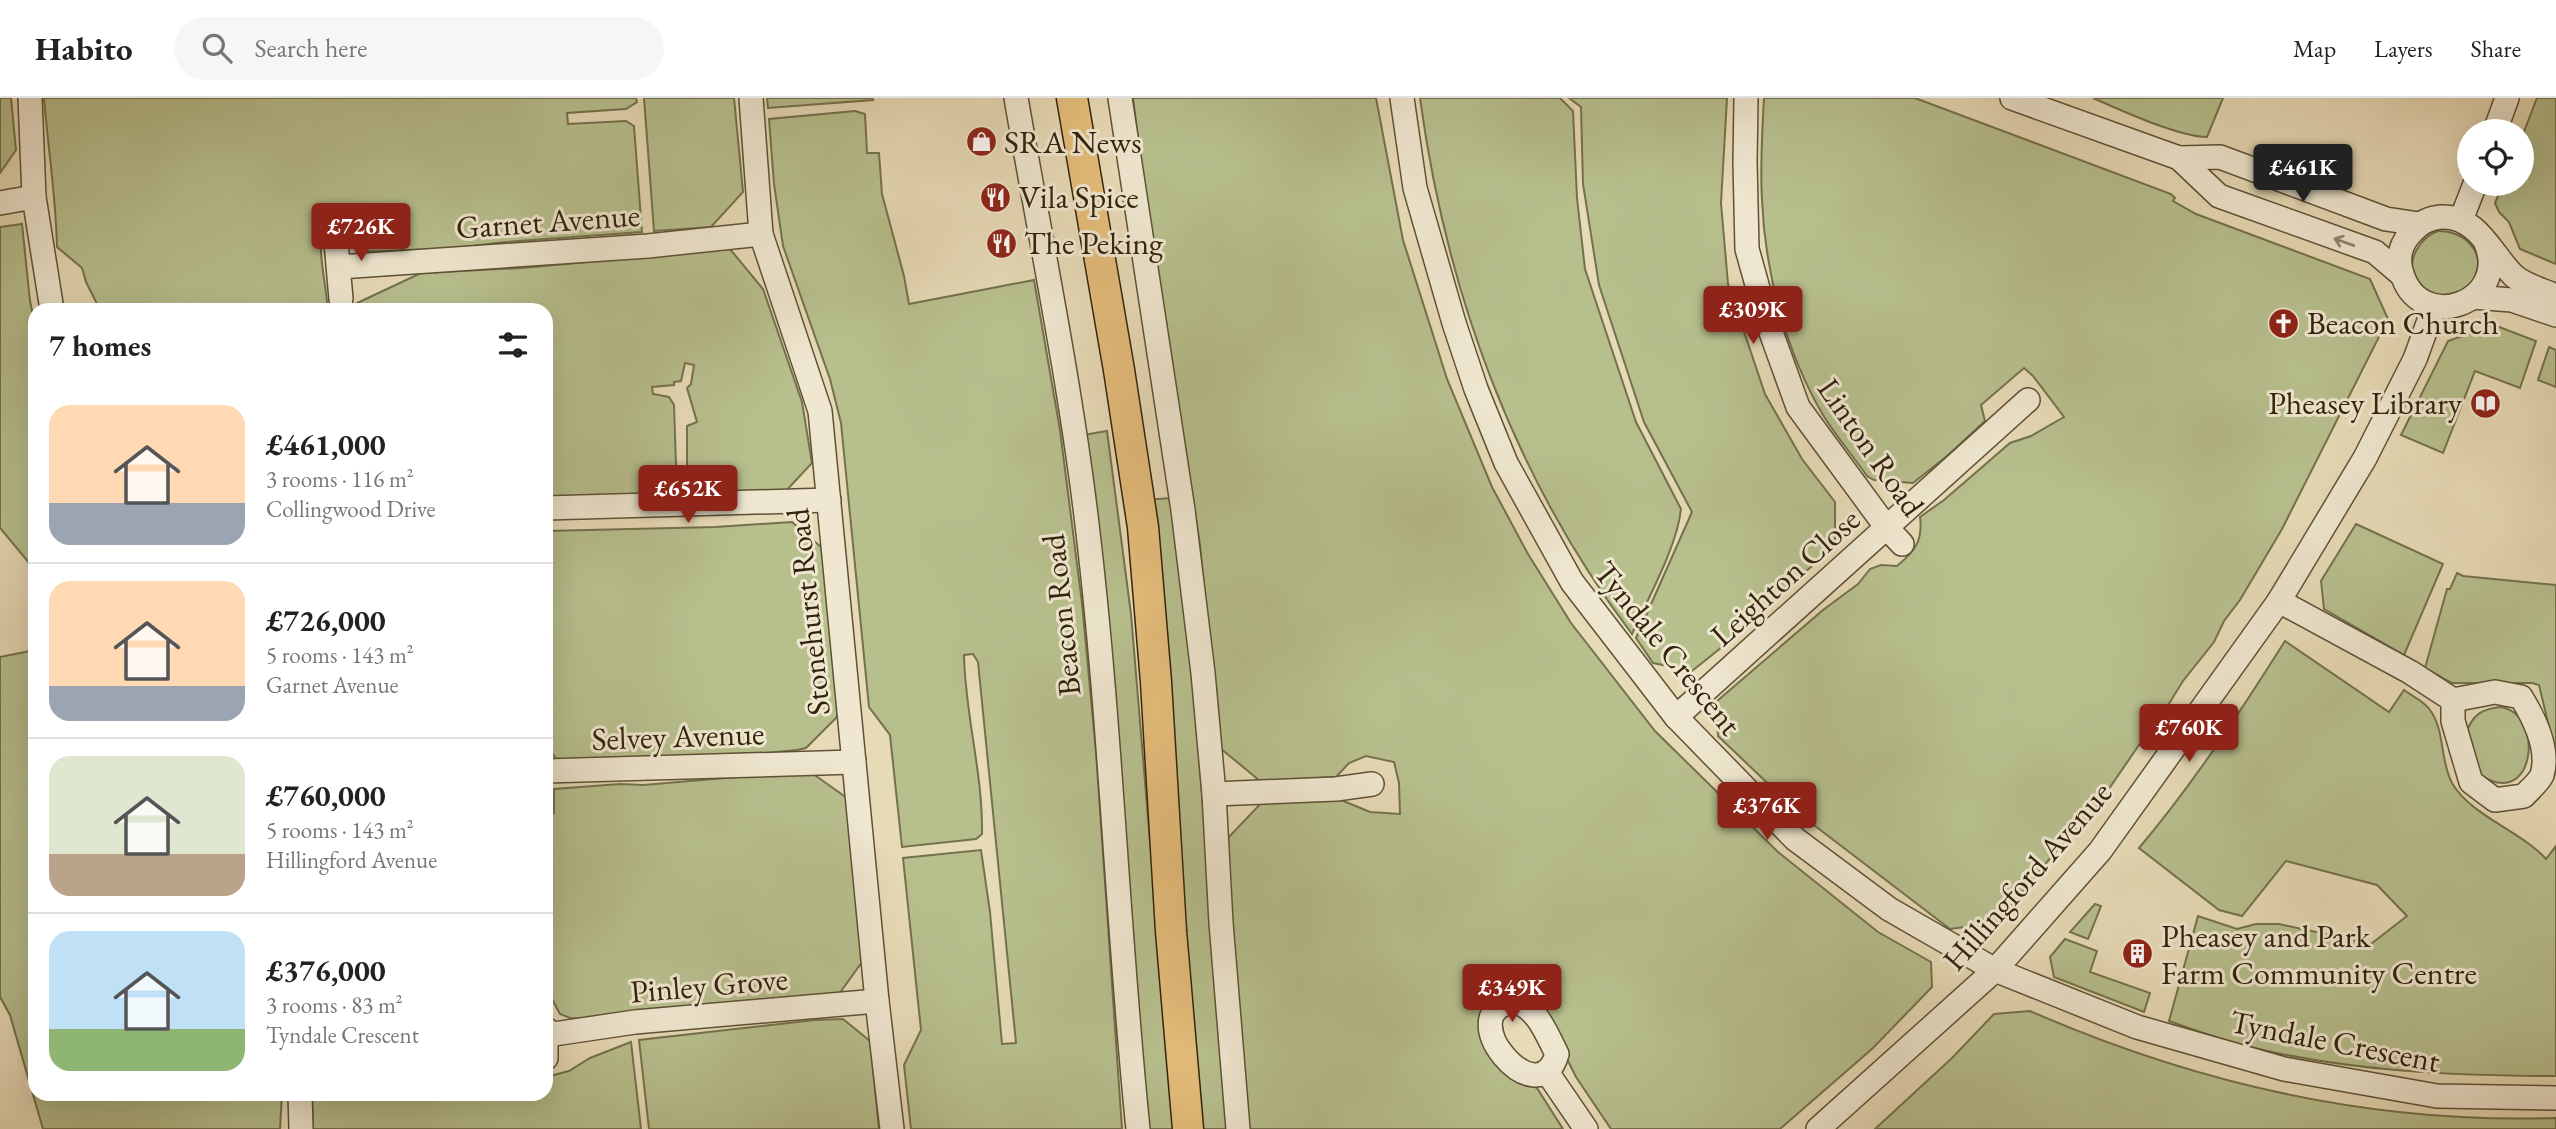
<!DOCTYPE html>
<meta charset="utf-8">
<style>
:root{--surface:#fff;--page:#f6f6f6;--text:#222;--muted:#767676;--line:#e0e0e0;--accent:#8f2418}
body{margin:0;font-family:"EB Garamond",serif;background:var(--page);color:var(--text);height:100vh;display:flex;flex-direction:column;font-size:26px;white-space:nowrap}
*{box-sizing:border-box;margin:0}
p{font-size:23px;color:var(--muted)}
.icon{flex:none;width:38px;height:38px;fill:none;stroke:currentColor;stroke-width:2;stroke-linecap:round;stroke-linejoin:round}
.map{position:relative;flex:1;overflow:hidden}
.drawer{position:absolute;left:28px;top:205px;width:525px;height:798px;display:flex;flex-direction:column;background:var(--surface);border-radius:21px;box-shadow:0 7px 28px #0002}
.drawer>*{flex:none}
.fabs{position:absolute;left:2457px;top:21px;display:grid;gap:14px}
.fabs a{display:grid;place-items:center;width:77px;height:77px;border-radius:50%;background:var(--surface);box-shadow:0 7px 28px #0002;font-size:35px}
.price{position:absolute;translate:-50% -60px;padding:0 16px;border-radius:7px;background:var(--accent);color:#fff;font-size:23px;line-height:46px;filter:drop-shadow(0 2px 4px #0008)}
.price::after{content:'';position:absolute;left:50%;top:42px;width:21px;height:16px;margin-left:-10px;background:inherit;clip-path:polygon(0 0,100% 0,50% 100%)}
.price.current{background:#222;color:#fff}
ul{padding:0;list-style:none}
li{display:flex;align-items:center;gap:21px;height:175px;padding:0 21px}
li+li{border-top:2px solid var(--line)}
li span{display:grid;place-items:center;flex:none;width:196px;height:140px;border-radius:21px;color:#555}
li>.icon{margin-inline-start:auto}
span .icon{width:84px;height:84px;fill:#fffc;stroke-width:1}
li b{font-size:30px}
h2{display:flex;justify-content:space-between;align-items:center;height:84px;padding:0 21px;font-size:30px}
header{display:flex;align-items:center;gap:42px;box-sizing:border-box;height:98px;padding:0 35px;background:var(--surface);border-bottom:2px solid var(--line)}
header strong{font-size:33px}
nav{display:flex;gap:38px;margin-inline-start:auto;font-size:24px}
.search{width:490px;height:63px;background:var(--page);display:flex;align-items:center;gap:18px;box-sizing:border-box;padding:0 24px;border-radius:38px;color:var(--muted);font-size:26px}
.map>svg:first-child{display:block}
</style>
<header>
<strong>Habito</strong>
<div class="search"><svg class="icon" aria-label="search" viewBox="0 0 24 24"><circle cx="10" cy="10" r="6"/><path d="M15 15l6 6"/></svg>Search here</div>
<nav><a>Map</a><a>Layers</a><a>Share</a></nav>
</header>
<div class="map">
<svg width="2556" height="1031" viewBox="0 0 2556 1031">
<rect width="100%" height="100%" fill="#e7dab6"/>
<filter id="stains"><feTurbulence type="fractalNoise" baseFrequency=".00286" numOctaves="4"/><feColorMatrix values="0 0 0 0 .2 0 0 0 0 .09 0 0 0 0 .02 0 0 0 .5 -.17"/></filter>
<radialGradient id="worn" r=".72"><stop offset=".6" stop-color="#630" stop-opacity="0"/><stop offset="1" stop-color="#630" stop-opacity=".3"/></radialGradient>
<g fill="#b7bf8d" stroke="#74714c" stroke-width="2">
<path d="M 0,0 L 11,0 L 16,52 L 0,75 Z"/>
<path d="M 44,0 L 636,0 L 637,4 L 626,11 L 567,15 L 568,26 L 626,23 L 634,28 L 642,134 L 505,144 L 456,150 L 365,154 L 350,141 L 347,125 L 323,127 C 317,151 325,180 327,204 L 328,211 L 335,212 L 100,212 L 86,184 L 82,170 L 57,149 C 56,99 48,50 44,0 Z"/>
<path d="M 644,0 L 734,0 L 743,94 L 711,129 L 654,133 Z"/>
<path d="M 767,0 L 872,0 L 873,2 L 768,10 Z"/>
<path d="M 1133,0 L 1376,0 L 1403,142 L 1447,281 L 1492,389 L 1528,456 L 1571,525 L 1655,633 L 1778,754 L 1878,834 L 1931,864 L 1932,889 L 1873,950 L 1780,1031 L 1611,1031 L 1576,979 L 1556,939 L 1496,902 L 1514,979 L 1537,990 L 1563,1031 L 1247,1031 L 1225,743 L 1266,700 L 1334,699 L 1370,714 L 1400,716 L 1399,685 L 1394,664 L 1366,658 L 1349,665 L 1336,679 L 1260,683 L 1220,650 L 1200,447 L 1142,73 Z"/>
<path d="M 1420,0 L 1560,0 L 1573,13 L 1577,100 L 1585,171 L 1636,324 L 1681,411 C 1677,449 1648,500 1632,536 C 1514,380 1446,193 1420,0 Z"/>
<path d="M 1569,0 L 1727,0 L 1721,105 L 1728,186 L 1765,296 L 1802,361 L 1835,404 L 1835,447 L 1732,541 L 1692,573 L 1653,565 L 1636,540 L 1692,414 L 1644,324 L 1599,187 L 1583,86 L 1581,9 Z"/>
<path d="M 1764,0 L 1915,0 L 2171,96 L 2175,100 L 2173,103 L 2196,116 L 2370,181 L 2388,221 L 2282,431 L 2240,502 L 2224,523 L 2214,544 L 2183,583 L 2154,630 L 2139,647 L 2095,711 L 2063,745 L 1996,825 L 1950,831 L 1802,718 L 1718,638 L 1716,604 L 1823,512 L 1858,486 L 1870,471 L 1881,467 L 1897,468 C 1915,453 1923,443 1920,419 L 1944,402 L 2010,345 L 2031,338 L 2064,319 L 2033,278 L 2024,270 L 1981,307 L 1985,323 L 1947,358 L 1913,385 L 1874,382 L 1867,378 C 1853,358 1836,338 1823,317 C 1786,254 1765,175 1762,102 C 1760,68 1762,34 1764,0 Z"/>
<path d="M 2093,0 L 2223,0 L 2207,39 C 2179,39 2120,12 2093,0 Z"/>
<path d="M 2537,0 L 2556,0 L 2556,166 L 2520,151 L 2509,124 L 2499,114 L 2495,105 L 2503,86 L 2522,86 L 2522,39 Z"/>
<path d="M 855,13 L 865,16 L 867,55 L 879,55 L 882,96 L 904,178 L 909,206 L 1034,182 L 1060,332 L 1082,505 L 1096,654 L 1122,1031 L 911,1031 L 904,967 L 921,932 L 903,760 L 981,752 L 990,814 L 1002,946 L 1016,945 L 978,564 L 973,556 L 964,557 C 965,617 983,675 982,736 L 976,741 L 902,749 L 890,637 L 869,609 L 841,325 L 830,281 L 783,148 L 774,86 L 769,21 Z"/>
<path d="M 22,126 L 30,203 L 35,227 L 35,472 L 0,430 L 0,129 Z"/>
<path d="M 2438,133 C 2463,132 2488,154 2474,181 C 2471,187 2463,193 2458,198 C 2450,197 2438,199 2431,196 C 2400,185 2410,143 2438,133 Z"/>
<path d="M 730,151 L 763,191 L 802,304 L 812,365 L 784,395 L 687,397 L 687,328 L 697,324 L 687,290 L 691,286 L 694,267 L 685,265 L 681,283 L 674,284 L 674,287 L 652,289 L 653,296 L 669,299 L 674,307 L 677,398 L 546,402 L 546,212 L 338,212 L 353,207 L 421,175 L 522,170 Z"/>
<path d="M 2494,227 L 2536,243 L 2520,290 L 2475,273 L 2443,355 L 2401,337 L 2448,243 Z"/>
<path d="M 2549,249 L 2556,252 L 2556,289 L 2538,282 Z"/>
<path d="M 1107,333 L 1131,516 L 1174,1031 L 1145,1031 L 1083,337 Z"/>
<path d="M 1172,400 L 1192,563 L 1227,1031 L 1197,1031 L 1143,402 Z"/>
<path d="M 792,424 L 821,449 L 831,516 L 838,611 L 837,619 L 806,650 L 797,652 L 747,657 L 558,663 L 548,650 L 548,635 L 546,634 L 546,433 L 715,429 Z"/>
<path d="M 2356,426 L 2443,466 L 2404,557 L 2324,511 L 2321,483 Z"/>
<path d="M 2457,475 L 2463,478 L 2556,487 L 2556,658 L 2539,587 L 2532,585 L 2452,585 L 2425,570 L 2447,491 L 2450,491 Z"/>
<path d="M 2285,543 L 2389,614 L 2404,592 C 2412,598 2425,604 2430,612 C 2445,632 2440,663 2452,685 C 2471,718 2521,733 2546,761 L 2556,748 L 2556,978 C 2453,978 2346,973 2246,948 C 2219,941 2194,932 2169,923 L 2198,818 L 2237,831 L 2256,826 L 2279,826 L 2371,846 L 2407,818 L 2377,787 L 2286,763 L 2242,818 L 2219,812 L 2139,750 C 2194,685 2240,614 2285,543 Z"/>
<path d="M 35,552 L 35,996 L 282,996 L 280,1031 L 43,1031 L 10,917 L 0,899 L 0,559 Z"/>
<path d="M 2500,609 C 2546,615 2535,715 2479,676 L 2467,633 C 2473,616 2483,611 2500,609 Z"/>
<path d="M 809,673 L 847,700 L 862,864 L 839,896 L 757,902 L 584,921 L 570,920 L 560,916 L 546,890 L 546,719 L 554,715 L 554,691 L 620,686 L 643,687 Z"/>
<path d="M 2095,806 L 2101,808 L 2088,841 L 2070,834 Z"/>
<path d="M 2065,841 L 2097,853 L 2090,874 L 2150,895 L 2144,914 L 2054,879 L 2050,859 Z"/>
<path d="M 2030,913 C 2197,986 2374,1026 2556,1020 L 2556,1031 L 1875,1031 L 1952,960 L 1994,916 Z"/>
<path d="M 843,921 L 870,943 L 879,1031 L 649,1031 L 639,942 L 815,922 Z"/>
<path d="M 631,944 L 641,1031 L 313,1031 L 312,996 L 546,996 L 546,979 L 569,973 L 590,960 Z"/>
</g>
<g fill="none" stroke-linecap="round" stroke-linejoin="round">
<defs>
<g id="minor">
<path d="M 30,0 L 34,99 L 52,212"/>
<path d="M 751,0 L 761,136 L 820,313 L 877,903 L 892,1031"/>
<path d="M 1016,0 C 1040,139 1069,278 1086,418 C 1111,622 1117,827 1138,1031"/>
<path d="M 1120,0 L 1183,412 L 1203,575 L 1214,696 L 1221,825 L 1238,1031"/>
<path d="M 1402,0 L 1415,90 L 1454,225 L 1476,291 L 1506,365 L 1572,484 L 1626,554 L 1676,619 L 1795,741 L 1889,811 L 1995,872 L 2137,929 L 2284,971 L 2437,998 L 2556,1000"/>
<path d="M 1746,0 L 1745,64 L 1747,151 L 1768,226 L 1798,309 L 1887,430 L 1902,446"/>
<path d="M 2012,0 L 2179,60 L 2220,59 L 2386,121 L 2419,126"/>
<path d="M 2495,33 L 2507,0"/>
<path d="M 2179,60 L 2219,98 L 2375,154 L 2402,177"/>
<path d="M 0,105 L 34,99"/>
<path d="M 2461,122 L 2475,86"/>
<path d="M 335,133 L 341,201"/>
<path d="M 2485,143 C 2513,205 2417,239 2401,172 C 2397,158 2402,143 2413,133 C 2420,125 2429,120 2441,119 C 2477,117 2491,155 2513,177 C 2523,187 2543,192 2556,198"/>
<path d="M 339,169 L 648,148 L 761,136"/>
<path d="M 2473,199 L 2512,202 L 2556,217"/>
<path d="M 546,410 L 829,402"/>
<path d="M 2279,503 L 2410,574 L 2453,602 L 2495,594 L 2521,599 C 2534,620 2550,651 2542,677 C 2539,684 2529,692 2524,698 L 2495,702 L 2471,684 L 2453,623 L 2453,602"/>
<path d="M 1676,619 L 2028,302"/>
<path d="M 546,673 L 854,664"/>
<path d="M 1214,696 L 1336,691 L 1372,686"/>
<path d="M 1516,903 C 1539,913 1546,935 1557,956 C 1539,1022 1446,912 1516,903 Z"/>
<path d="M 546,931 L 546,960"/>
<path d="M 547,937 L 635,924 L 877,903"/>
<path d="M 1547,974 L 1586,1031"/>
<path d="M 300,996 L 301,1031"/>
<path d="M 1818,1031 L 1995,872 L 2100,753 L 2279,503 L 2365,360 L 2415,261 L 2434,209"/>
</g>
<path id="major" d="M 1072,0 L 1119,272 L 1143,429 L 1156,584 L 1171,833 L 1188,1031"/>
</defs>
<use href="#minor" stroke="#5f5136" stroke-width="26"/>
<use href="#major" stroke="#32230c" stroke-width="33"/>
<use href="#minor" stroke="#efe7d0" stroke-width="23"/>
<use href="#major" stroke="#e4bd7b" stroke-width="30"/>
</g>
<defs><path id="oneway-shaft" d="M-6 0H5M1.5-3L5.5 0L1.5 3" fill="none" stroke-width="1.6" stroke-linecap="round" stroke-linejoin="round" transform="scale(1.75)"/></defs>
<use stroke="#90856e" href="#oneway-shaft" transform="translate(2344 144) rotate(-160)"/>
<defs>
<symbol id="shop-disc" viewBox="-11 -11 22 22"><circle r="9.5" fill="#8f2418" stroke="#efe7d0"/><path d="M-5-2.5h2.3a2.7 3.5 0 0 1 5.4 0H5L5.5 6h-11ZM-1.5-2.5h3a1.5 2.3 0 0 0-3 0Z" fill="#fff"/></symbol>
<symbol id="restaurant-disc" viewBox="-11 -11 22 22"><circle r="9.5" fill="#8f2418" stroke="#efe7d0"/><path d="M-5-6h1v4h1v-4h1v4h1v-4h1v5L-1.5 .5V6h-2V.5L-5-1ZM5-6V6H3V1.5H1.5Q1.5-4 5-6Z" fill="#fff"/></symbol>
<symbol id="church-disc" viewBox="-11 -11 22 22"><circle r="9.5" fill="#8f2418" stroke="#efe7d0"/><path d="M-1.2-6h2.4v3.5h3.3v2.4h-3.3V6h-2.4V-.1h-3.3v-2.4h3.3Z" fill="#fff"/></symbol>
<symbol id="library-disc" viewBox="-11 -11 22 22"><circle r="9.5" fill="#8f2418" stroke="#efe7d0"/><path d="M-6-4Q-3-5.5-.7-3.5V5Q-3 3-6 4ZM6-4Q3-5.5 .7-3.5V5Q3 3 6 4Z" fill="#fff"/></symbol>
<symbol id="building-disc" viewBox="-11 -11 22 22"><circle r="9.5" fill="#8f2418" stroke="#efe7d0"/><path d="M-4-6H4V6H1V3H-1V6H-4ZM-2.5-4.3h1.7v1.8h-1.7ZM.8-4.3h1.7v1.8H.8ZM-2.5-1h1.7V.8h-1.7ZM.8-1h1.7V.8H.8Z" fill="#fff"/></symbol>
</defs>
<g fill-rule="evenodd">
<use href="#shop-disc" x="964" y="26" width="35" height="35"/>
<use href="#restaurant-disc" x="978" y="82" width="35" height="35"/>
<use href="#restaurant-disc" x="984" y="128" width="35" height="35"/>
<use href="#church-disc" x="2266" y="208" width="35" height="35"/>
<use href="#library-disc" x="2468" y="288" width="35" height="35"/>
<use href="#building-disc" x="2120" y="838" width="35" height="35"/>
</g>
<g text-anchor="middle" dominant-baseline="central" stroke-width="6" stroke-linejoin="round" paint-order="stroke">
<g font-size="32" fill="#32230c" stroke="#efe7d0" text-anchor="start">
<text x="1004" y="44">SRA News</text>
<text x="1019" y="99">Vila Spice</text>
<text x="1024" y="145">The Peking</text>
<text x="2307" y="225">Beacon Church</text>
<text x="2462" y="305" text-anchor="end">Pheasey Library</text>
<text x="2161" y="838">Pheasey and Park<tspan x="2161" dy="37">Farm Community Centre</tspan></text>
</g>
<g font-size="32" fill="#32230c" stroke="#efe7d0">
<text transform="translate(548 123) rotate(-4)">Garnet Avenue</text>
<text transform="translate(1871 349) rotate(55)">Linton Road</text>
<text transform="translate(1785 479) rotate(-42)">Leighton Close</text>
<text transform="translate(808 514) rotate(-96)">Stonehurst Road</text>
<text transform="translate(1061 517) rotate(-96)">Beacon Road</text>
<text transform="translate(1668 550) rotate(51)">Tyndale Crescent</text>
<text transform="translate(678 638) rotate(-2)">Selvey Avenue</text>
<text transform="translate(2027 778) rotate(-49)">Hillingford Avenue</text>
<text transform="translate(709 887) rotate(-5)">Pinley Grove</text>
<text transform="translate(2335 943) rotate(11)">Tyndale Crescent</text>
</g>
</g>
<rect width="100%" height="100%" filter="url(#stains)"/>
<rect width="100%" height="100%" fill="url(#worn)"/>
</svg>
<div class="fabs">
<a><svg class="icon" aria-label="locate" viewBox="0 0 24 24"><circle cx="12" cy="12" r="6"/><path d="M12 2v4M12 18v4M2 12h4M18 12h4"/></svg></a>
</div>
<b class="price current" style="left:2303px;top:106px">£461K</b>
<b class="price" style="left:361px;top:165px">£726K</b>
<b class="price" style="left:1753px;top:248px">£309K</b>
<b class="price" style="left:688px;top:427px">£652K</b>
<b class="price" style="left:2189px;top:666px">£760K</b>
<b class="price" style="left:1767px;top:744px">£376K</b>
<b class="price" style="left:1512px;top:926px">£349K</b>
<section class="drawer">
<h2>7 homes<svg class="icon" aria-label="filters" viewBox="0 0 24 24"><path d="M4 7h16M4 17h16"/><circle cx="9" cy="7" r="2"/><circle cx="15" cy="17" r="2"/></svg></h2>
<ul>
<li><span style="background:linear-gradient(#ffd9b3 70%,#9aa5b1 0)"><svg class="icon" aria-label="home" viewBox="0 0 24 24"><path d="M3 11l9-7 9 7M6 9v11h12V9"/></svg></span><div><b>£461,000</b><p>3 rooms · 116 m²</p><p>Collingwood Drive</p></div></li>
<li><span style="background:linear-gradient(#ffd9b3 75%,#9aa5b1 0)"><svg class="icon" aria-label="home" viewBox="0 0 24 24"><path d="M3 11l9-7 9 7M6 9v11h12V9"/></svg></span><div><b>£726,000</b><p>5 rooms · 143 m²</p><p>Garnet Avenue</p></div></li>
<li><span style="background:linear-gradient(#dfe7d0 70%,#b9a48a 0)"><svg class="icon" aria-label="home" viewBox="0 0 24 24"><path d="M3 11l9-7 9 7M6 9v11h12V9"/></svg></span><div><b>£760,000</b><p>5 rooms · 143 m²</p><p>Hillingford Avenue</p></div></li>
<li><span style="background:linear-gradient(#bfe0f5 70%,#8fb573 0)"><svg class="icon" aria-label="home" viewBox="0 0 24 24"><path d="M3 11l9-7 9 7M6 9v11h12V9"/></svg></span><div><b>£376,000</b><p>3 rooms · 83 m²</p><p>Tyndale Crescent</p></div></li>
</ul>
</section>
</div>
